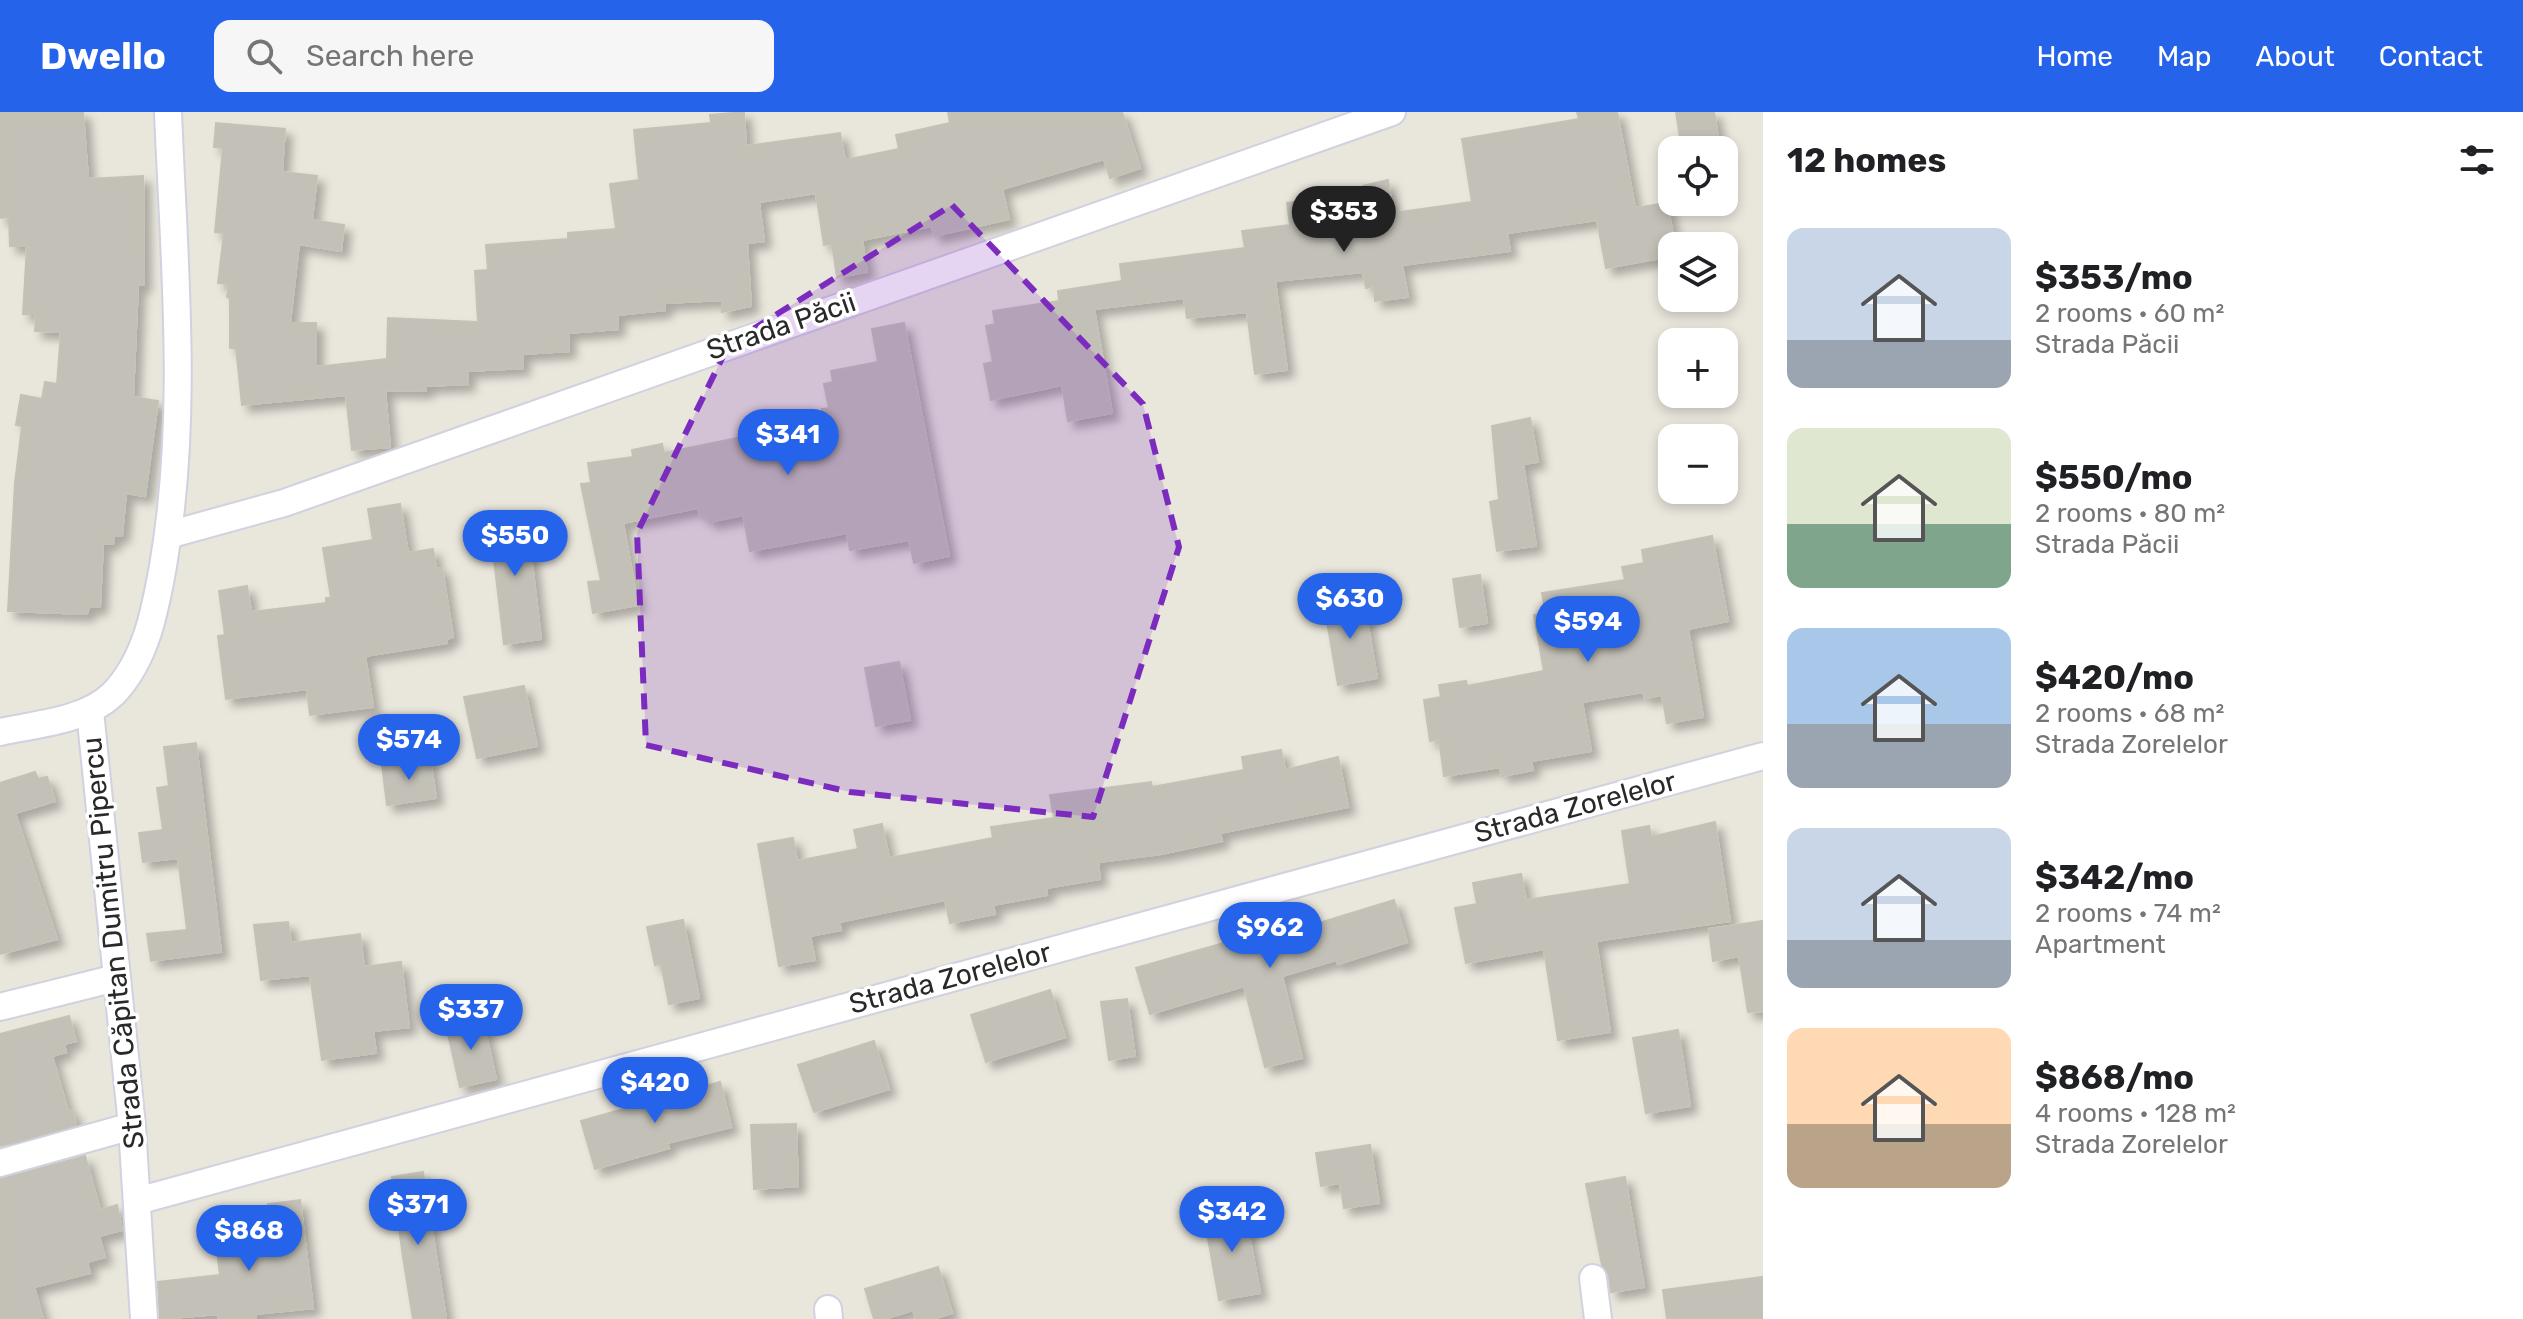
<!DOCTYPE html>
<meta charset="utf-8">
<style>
:root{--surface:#fff;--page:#f6f6f6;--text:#202124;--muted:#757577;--accent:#2563eb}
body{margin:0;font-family:Rubik,sans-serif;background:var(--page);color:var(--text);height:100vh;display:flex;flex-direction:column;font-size:30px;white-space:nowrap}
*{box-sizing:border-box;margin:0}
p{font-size:26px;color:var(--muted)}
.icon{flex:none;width:44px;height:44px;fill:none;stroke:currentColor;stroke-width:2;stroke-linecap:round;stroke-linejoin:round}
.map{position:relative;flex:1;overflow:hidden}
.side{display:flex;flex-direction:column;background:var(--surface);width:760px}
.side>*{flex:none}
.fabs{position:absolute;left:1658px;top:24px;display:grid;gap:16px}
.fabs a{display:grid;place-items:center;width:80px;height:80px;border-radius:16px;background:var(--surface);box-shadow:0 4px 12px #0003;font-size:40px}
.price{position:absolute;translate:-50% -68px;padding:0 18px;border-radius:28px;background:var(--accent);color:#fff;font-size:26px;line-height:52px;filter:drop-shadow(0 2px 4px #0008)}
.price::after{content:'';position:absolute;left:50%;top:48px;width:24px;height:18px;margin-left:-12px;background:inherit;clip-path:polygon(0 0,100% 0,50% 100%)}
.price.on{background:#222;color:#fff}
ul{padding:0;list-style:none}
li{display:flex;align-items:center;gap:24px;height:200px;padding:0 24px}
li span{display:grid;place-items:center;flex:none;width:224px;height:160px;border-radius:16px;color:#555}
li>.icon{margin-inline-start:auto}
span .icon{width:96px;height:96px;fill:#fffc;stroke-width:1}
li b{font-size:34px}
h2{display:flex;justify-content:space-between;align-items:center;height:96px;padding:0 24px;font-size:34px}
header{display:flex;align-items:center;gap:48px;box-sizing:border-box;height:112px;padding:0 40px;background:var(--accent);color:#fff}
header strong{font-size:38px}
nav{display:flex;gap:44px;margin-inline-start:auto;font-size:28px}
.search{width:560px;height:72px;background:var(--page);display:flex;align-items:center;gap:20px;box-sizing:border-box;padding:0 28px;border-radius:16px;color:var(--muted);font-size:30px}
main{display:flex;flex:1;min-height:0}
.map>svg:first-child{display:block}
</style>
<header>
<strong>Dwello</strong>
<div class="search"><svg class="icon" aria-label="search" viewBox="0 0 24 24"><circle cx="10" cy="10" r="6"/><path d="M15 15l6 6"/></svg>Search here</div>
<nav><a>Home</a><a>Map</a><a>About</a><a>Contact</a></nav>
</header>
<main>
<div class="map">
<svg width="1763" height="1207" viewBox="0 0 1763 1207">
<defs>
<filter id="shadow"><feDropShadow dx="7" dy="7" stdDeviation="4" flood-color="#0004"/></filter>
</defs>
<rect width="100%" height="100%" fill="#e9e6dc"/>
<g fill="#c2c0b7" stroke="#c4c2b6" stroke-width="2" filter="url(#shadow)">
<path d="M 0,0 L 83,0 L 88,67 L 143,64 L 144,173 L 138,173 L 133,285 L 158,289 L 145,384 L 126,381 L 122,424 L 114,423 L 113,432 L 103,431 L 100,495 L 89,495 L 87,502 L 8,499 L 15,371 L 22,314 L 16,313 L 21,283 L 42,287 L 45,270 L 57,272 L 61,220 L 35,219 L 36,202 L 23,202 L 27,134 L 10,134 L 9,105 L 0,106 Z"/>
<path d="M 744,0 L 746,34 L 840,21 L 845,48 L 899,37 L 896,23 L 950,11 L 948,0 L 1122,0 L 1140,56 L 1110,66 L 1104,47 L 1002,77 L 1009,107 L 934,124 L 932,114 L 862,128 L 867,160 L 837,165 L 832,132 L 824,133 L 816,81 L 759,90 L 764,129 L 747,131 L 751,194 L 722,200 L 722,188 L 665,191 L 665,198 L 617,203 L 618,217 L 568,221 L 569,239 L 522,242 L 523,256 L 467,259 L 468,272 L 426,274 L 426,279 L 385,278 L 390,335 L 352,338 L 346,283 L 242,293 L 236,236 L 230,236 L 230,186 L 227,185 L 229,172 L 218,171 L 224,121 L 215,120 L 223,36 L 214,35 L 216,11 L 285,17 L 282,60 L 317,64 L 312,108 L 344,113 L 341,139 L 299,132 L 290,211 L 316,211 L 316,255 L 387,247 L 388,206 L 478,210 L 475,159 L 488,158 L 486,133 L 568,127 L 568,121 L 616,117 L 610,72 L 639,68 L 634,18 L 711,11 L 710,3 Z"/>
<path d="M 1577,0 L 1617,0 L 1635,96 L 1667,91 L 1675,134 L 1672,134 L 1672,144 L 1606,156 L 1597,108 L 1507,121 L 1510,139 L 1402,153 L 1408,185 L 1375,189 L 1374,174 L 1366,176 L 1363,160 L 1275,169 L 1287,258 L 1255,262 L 1247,200 L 1187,206 L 1184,186 L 1094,197 L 1112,301 L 1068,309 L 1062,273 L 991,288 L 984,252 L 993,250 L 986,214 L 995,212 L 993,199 L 1059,189 L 1058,179 L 1122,169 L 1120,152 L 1245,136 L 1242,119 L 1290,113 L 1287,91 L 1365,83 L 1363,74 L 1388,68 L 1393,101 L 1472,90 L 1462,27 L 1579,7 Z"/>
<path d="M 1676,0 L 1714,0 L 1720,38 L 1682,38 Z"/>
<path d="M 904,211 L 949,444 L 914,451 L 909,428 L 850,438 L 847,421 L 750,439 L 743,403 L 709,410 L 707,403 L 700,404 L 698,396 L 623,411 L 638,493 L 593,501 L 588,470 L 601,469 L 581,372 L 591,371 L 588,351 L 633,345 L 632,338 L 662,332 L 664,341 L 747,324 L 750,342 L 782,311 L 793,307 L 823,303 L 822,297 L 829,296 L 824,272 L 833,270 L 831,259 L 878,250 L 872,217 Z"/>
<path d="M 1530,306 L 1538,350 L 1523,352 L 1536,434 L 1497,439 L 1490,390 L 1499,388 L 1492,314 Z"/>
<path d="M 400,392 L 408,441 L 433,437 L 436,457 L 442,456 L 453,525 L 446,527 L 447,531 L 365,544 L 373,595 L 310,603 L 307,577 L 226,587 L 218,524 L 225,523 L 219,479 L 247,474 L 251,500 L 326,491 L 326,486 L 331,486 L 323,436 L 373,428 L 368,397 Z"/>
<path d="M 526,401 L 541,527 L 504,532 L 489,405 Z"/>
<path d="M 1712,424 L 1728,509 L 1688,517 L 1703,605 L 1667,611 L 1662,583 L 1645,586 L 1643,580 L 1582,590 L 1591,639 L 1531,649 L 1533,658 L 1502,664 L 1500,655 L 1444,664 L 1439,627 L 1430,629 L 1424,588 L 1441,585 L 1439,573 L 1466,569 L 1467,574 L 1544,559 L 1534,503 L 1546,501 L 1542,481 L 1625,468 L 1622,455 L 1644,451 L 1642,438 Z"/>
<path d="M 1480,463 L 1487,511 L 1460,515 L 1453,467 Z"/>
<path d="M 1363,485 L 1377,566 L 1338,573 L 1324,492 Z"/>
<path d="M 899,550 L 910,608 L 876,614 L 865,556 Z"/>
<path d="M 524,574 L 537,634 L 477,646 L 464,585 Z"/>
<path d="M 196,631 L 221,840 L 151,849 L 147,822 L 187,818 L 178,746 L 143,750 L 139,721 L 163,718 L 157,676 L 169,674 L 164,635 Z"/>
<path d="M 1281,638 L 1285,658 L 1338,645 L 1348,695 L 1220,721 L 1222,729 L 1161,742 L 1098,750 L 1100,767 L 1046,776 L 1047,783 L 993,793 L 995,802 L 950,811 L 945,788 L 839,810 L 841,818 L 810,824 L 815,848 L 779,854 L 758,732 L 793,726 L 797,749 L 858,737 L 854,718 L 882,712 L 889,746 L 993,726 L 991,715 L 1054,706 L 1050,683 L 1151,670 L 1152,675 L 1244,658 L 1242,645 Z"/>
<path d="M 430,646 L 436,686 L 387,693 L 382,653 Z"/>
<path d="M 35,660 L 38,667 L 47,665 L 55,689 L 15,701 L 57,827 L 0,842 L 0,671 Z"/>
<path d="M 1715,710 L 1730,809 L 1596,829 L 1610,920 L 1558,928 L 1544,837 L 1466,851 L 1455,796 L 1477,792 L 1473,771 L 1521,762 L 1526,788 L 1630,772 L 1622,719 L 1649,714 L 1651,725 Z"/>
<path d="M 1394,788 L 1407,830 L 1338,852 L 1336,848 L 1282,864 L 1302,946 L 1265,955 L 1244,874 L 1150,902 L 1136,856 L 1301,809 L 1303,816 Z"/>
<path d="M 683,808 L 699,886 L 669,892 L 661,852 L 655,853 L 647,815 Z"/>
<path d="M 1763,809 L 1763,899 L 1748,900 L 1739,844 L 1713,849 L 1709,817 Z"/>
<path d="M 288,810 L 291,831 L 360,822 L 364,855 L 401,850 L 409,915 L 373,919 L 376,941 L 322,948 L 310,863 L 261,868 L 254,813 Z"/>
<path d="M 1050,878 L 1065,925 L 986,950 L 971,903 Z"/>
<path d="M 1127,887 L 1135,944 L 1109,948 L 1101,890 Z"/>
<path d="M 69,904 L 76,929 L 64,932 L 66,940 L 52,944 L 68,999 L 72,998 L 76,1013 L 0,1034 L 0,922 Z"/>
<path d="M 482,904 L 496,967 L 460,975 L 446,913 Z"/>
<path d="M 1678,918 L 1690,994 L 1646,1001 L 1633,926 Z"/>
<path d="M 874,929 L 889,977 L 814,1000 L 798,953 Z"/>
<path d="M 720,970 L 731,1015 L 667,1031 L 669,1036 L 595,1057 L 581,1009 Z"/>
<path d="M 796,1012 L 798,1074 L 754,1077 L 751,1013 Z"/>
<path d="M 1370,1033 L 1379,1091 L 1344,1096 L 1340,1071 L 1321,1074 L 1316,1041 Z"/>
<path d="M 85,1044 L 100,1098 L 117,1093 L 122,1118 L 99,1124 L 105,1145 L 87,1150 L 90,1161 L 34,1175 L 43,1207 L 0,1207 L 0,1067 Z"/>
<path d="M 423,1060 L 446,1207 L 413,1207 L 403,1145 L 392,1065 Z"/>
<path d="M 1625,1065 L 1644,1175 L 1611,1180 L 1609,1163 L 1602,1153 L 1586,1072 Z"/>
<path d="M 300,1088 L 313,1196 L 255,1202 L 256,1207 L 218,1207 L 218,1202 L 160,1207 L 158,1170 L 220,1163 L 216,1130 L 224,1129 L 223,1120 L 271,1113 L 268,1092 Z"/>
<path d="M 1244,1096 L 1260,1181 L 1219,1188 L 1204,1104 Z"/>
<path d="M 938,1155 L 952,1201 L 932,1207 L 916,1207 L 913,1198 L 884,1207 L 874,1207 L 865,1177 Z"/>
<path d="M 1763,1165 L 1763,1207 L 1667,1207 L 1663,1178 Z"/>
</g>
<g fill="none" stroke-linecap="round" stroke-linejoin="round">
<defs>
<g id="minor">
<path d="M 168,423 L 284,391 L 1392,0"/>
<path d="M 90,599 L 132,1014 L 144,1207"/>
<path d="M 0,620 C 37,612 85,609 113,582 C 146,548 155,499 163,454 C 189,304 174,151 168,0"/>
<path d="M 0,895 L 116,866"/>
<path d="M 0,1051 L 132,1014"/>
<path d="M 137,1089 L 1763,644"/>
<path d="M 1593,1166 L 1598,1207"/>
<path d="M 828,1197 L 829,1207"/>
</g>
</defs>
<use href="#minor" stroke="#d1d1e0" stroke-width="30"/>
<use href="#minor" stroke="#fff" stroke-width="26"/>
</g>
<path fill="#7b2cbf" fill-opacity="0.2" stroke="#7b2cbf" stroke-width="6" stroke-dasharray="16 10" stroke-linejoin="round" d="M 952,93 L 1143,292 L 1179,435 L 1093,705 L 850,680 L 646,633 L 637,421 L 729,232 Z"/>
<g text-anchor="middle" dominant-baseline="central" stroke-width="7" stroke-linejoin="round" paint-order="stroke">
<g font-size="28" fill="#292929" stroke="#fff">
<text transform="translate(781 214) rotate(-19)">Strada Păcii</text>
<text transform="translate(1575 695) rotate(-15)">Strada Zorelelor</text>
<text transform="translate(113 831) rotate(-96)">Strada Căpitan Dumitru Pipercu</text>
<text transform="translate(950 866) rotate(-15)">Strada Zorelelor</text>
</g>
</g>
</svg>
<div class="fabs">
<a><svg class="icon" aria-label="locate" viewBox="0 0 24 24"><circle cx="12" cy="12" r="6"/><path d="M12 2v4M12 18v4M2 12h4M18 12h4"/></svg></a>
<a><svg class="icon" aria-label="layers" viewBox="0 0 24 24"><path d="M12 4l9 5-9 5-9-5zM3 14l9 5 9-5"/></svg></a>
<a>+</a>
<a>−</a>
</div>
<b class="price on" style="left:1344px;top:142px">$353</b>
<b class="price" style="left:788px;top:365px">$341</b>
<b class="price" style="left:515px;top:466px">$550</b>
<b class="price" style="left:1350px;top:529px">$630</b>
<b class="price" style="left:1588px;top:552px">$594</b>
<b class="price" style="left:409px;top:670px">$574</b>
<b class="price" style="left:1270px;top:858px">$962</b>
<b class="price" style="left:471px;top:940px">$337</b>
<b class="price" style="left:655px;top:1013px">$420</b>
<b class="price" style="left:418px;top:1135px">$371</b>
<b class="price" style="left:1232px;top:1142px">$342</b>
<b class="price" style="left:249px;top:1161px">$868</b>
</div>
<section class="side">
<h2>12 homes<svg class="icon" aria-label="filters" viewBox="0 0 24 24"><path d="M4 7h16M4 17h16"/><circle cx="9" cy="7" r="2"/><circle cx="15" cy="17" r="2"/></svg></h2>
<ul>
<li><span style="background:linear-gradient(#c9d6e8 70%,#9aa5b1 0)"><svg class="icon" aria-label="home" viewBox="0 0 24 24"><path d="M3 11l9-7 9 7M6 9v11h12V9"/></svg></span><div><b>$353/mo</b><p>2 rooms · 60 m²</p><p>Strada Păcii</p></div></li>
<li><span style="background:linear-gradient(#dfe7d0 60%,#7fa58c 0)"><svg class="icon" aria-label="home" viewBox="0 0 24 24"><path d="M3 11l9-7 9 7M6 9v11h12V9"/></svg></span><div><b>$550/mo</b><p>2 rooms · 80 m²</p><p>Strada Păcii</p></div></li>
<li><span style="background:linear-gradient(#a9c7e8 60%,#9aa5b1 0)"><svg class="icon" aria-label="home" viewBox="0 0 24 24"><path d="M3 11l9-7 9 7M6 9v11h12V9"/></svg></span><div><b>$420/mo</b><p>2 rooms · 68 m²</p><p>Strada Zorelelor</p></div></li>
<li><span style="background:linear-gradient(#c9d6e8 70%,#9aa5b1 0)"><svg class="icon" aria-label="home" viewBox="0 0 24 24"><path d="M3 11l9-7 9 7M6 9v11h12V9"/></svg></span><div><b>$342/mo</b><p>2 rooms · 74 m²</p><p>Apartment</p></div></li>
<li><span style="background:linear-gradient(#ffd9b3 60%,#b9a48a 0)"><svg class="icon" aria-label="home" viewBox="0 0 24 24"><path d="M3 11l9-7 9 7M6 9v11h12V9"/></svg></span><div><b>$868/mo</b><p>4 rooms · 128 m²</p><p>Strada Zorelelor</p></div></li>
</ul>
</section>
</main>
